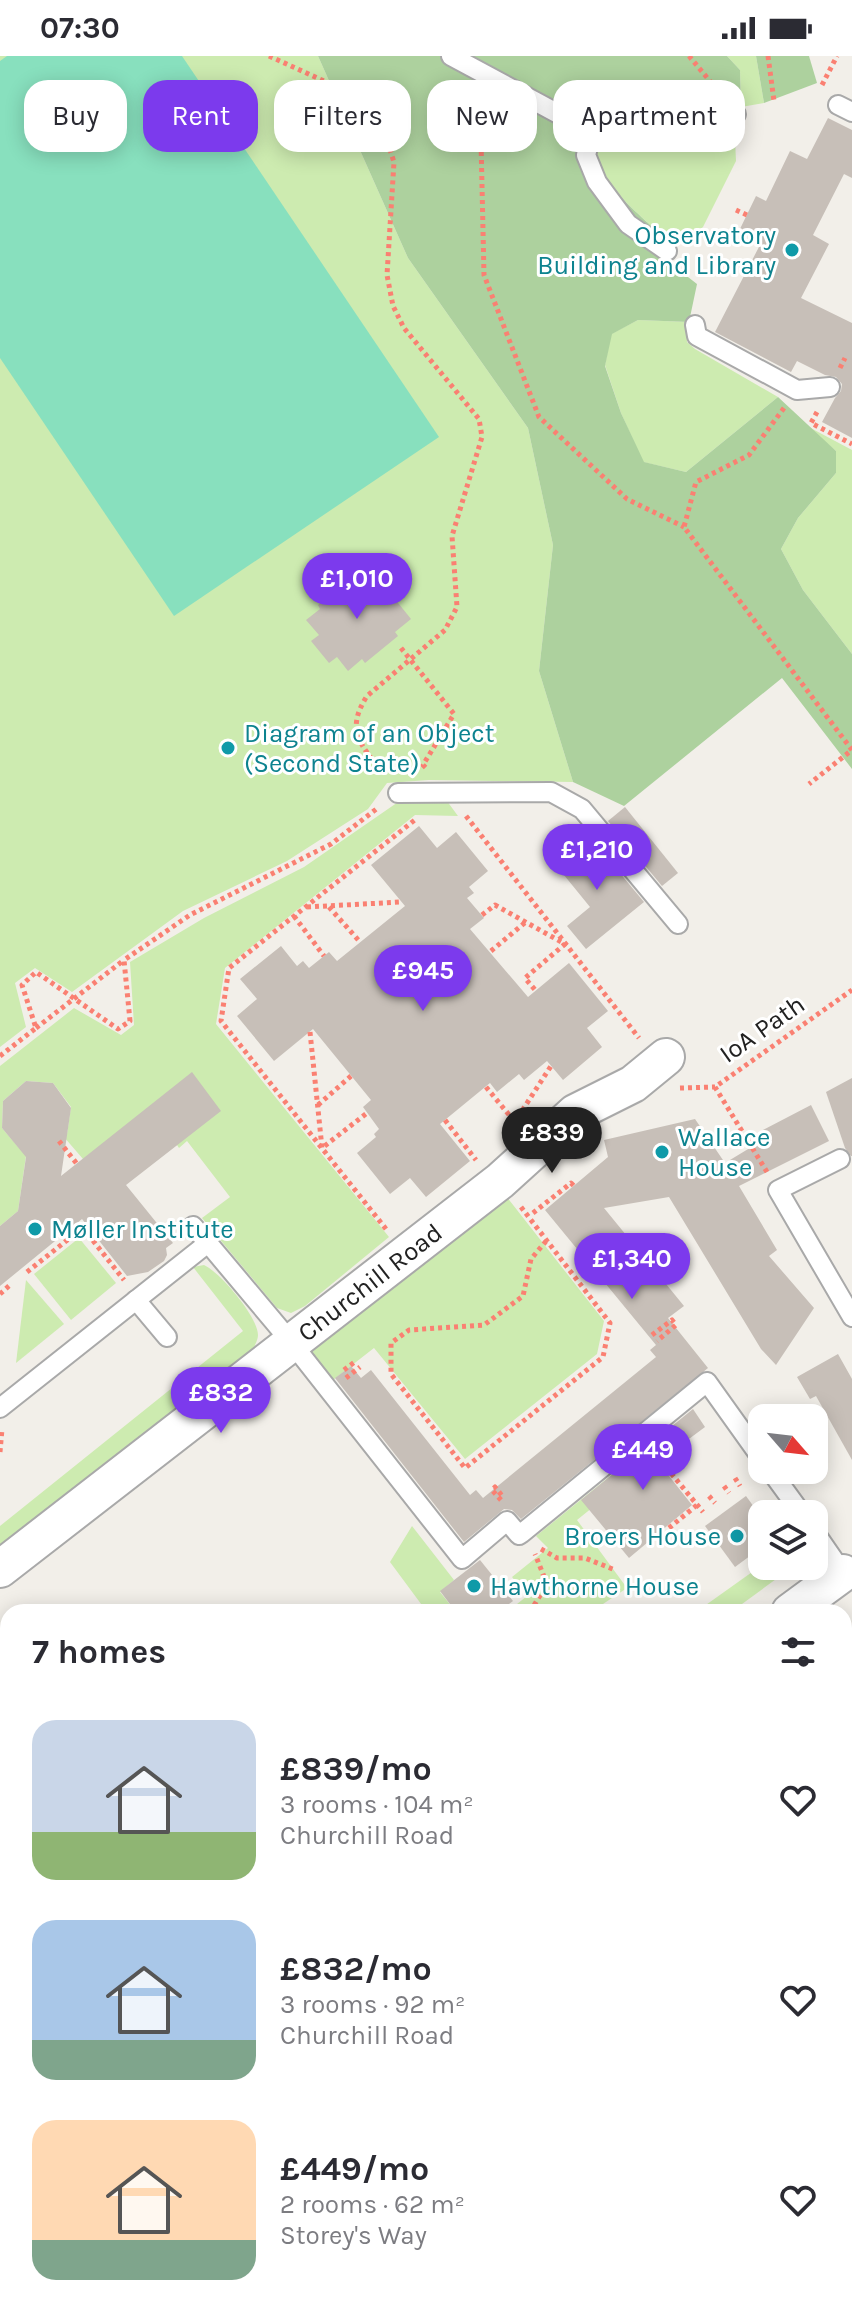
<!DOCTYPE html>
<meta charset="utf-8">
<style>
:root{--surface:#fff;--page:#f2f2f3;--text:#2b2b33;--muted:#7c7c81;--accent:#7c3aed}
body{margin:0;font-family:Karla,sans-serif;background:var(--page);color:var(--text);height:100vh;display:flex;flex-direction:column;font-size:30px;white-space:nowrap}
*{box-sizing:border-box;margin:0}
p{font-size:26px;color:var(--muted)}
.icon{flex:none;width:44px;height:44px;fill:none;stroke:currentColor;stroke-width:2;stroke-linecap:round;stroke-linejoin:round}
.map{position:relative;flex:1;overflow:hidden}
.side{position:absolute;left:0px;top:1548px;width:852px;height:714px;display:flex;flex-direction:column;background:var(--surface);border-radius:24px 24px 0 0;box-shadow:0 4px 20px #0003}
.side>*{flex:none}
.hud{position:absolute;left:24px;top:24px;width:804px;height:72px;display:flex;gap:16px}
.needle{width:52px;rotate:118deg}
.fabs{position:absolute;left:748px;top:1348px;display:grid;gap:16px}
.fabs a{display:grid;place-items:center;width:80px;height:80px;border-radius:16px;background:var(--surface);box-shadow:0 4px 20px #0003;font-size:40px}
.price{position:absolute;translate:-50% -68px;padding:0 18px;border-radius:28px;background:var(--accent);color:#fff;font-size:26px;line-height:52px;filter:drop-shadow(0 2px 4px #0008)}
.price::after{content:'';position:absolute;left:50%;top:48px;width:24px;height:18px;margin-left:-12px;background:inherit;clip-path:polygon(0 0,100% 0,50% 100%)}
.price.on{background:#222;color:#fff}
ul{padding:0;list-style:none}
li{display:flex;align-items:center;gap:24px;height:200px;padding:0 32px}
li span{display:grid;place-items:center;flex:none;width:224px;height:160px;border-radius:24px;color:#555}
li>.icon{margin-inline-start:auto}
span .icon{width:96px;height:96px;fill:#fffc;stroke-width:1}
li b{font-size:34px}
h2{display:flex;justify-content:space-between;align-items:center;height:96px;padding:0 32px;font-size:34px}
.tag{padding:0 28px;border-radius:24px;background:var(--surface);box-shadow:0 4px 20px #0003;font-size:28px;line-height:72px}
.tag.on{background:var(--accent);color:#fff}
.status{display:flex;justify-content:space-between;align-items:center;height:56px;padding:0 40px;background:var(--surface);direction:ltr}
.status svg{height:22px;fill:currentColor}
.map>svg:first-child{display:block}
</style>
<div class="status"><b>07:30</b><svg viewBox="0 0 49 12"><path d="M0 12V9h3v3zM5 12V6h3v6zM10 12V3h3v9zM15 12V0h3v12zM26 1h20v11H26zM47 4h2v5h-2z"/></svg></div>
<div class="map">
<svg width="852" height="2261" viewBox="0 0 852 2261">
<rect width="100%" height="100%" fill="#f2efe9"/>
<g fill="#cdebb0">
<path d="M 0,0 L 318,0 L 408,202 L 528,372 L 553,489 L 539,615 L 573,726 L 429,724 L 387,727 L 368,753 L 287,805 L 183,855 L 72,936 L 35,912 L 15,927 L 26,971 L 0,991 Z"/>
<path d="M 727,0 L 756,0 L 764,47 L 741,51 L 740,14 Z"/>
<path d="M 627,59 L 719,70 L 735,83 L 736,105 L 703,171 L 688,183 L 670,185 C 651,171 598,124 595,101 C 593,81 611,66 627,59 Z"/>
<path d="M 638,264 L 689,266 L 687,286 L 695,293 L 778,341 L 686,416 L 643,406 L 621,357 L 605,309 L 611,278 Z"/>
<path d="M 805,369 L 852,394 L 852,598 L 803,534 L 781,493 L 798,462 L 836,417 L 836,395 Z"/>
<path d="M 444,741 L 458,760 L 415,759 L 225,912 L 216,968 L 389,1181 L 305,1250 L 291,1257 L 277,1252 L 202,1162 L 230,1141 L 187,1085 L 179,1092 L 177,1089 L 83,1103 L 64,1081 L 67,1078 L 71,1051 L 53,1027 L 26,1025 L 3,1045 L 2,1072 L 19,1092 L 27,1093 L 18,1155 L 0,1170 L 0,1010 L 74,952 L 121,979 L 134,969 L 130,906 L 204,862 L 304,811 L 401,744 Z"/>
<path d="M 503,1136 L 604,1265 L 597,1298 L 465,1403 L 374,1292 L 324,1331 L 304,1307 L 311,1290 Z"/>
<path d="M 79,1182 L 116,1227 L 71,1264 L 34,1218 Z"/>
<path d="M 204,1209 C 220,1216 258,1261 258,1279 C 258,1284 255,1288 254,1292 L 0,1494 L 0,1470 L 243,1275 L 193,1211 Z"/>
<path d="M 26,1224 L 64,1268 L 16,1307 Z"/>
<path d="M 645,1392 L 654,1402 L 577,1464 L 627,1532 L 591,1556 L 507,1556 L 527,1540 L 512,1521 L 548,1492 L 536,1480 Z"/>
<path d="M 412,1470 L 454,1524 L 440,1536 L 456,1556 L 427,1556 L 390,1506 Z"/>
<path d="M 762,1509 L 794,1510 L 731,1556 L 707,1556 L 703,1551 Z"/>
</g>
<g fill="#add19e">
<path d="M 318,0 L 727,0 L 740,14 L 741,51 L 726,76 L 719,70 L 627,59 C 611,66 593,81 595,101 C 598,124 651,171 670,185 L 666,204 L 697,228 L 689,266 L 638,264 L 612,278 L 605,310 L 621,357 L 644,406 L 686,416 L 778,341 L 836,395 L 836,417 L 798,462 L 781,493 L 803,534 L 852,598 L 852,713 L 782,622 L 624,750 L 573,726 L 539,615 L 553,489 L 528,372 L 408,202 Z"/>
<path d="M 756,0 L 809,0 L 817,27 L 764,47 Z"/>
</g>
<path fill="#c8facc" d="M 8,2159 L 8,2254 L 437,2254 L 442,2261 L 0,2261 L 0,2164 Z"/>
<path fill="#88e0be" d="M 7,0 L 182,0 L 439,381 L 174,560 L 0,302 L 0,5 Z"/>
<g fill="#c7bfb8">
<path d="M 828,62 L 852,74 L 852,122 L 844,118 L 813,179 L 829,188 L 801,242 L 852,267 L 852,382 L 822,366 L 835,342 L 841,335 L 842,328 L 836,321 L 825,319 L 797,305 L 791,316 L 715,276 L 761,187 L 739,175 L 756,140 L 766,145 L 790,95 L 807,103 Z"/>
<path d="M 370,512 L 411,563 L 395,576 L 398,580 L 365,607 L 362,603 L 348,615 L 337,601 L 329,607 L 311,585 L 319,579 L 306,564 L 320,553 L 318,549 L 339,531 L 342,535 Z"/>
<path d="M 625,751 L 678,817 L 662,830 L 608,765 Z"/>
<path d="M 419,770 L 437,792 L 456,776 L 488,815 L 469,831 L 474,837 L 467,842 L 484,862 L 470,873 L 528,941 L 569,907 L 608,955 L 587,972 L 602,991 L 563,1024 L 547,1005 L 524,1024 L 519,1018 L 497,1036 L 490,1027 L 440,1068 L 470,1105 L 426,1141 L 410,1122 L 390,1138 L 357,1097 L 376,1081 L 374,1078 L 379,1073 L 363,1051 L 371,1044 L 313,973 L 274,1005 L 237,960 L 257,943 L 240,923 L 281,890 L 297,910 L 303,905 L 309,912 L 329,896 L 337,905 L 405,850 L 371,809 Z"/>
<path d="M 589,780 L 644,846 L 586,893 L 567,870 L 590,851 L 555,808 Z"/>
<path d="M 192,1016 L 221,1055 L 126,1129 L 173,1187 L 166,1192 L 167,1199 L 164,1205 L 148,1216 L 127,1220 L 82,1163 L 0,1230 L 0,1170 L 18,1155 L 26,1101 L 2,1072 L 3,1045 L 26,1025 L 53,1027 L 71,1052 L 61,1120 Z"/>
<path d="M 852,1022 L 852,1100 L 851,1100 L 845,1092 L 826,1036 Z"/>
<path d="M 811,1049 L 829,1085 L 739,1130 L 777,1194 L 769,1200 L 814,1252 L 776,1309 L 761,1293 L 669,1141 L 604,1152 L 684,1250 L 668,1262 L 708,1312 L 521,1463 L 512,1454 L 504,1453 L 464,1486 L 335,1322 L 351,1310 L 361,1322 L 371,1314 L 470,1439 L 476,1434 L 483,1442 L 656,1301 L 650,1294 L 656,1289 L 545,1154 L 608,1101 L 604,1084 L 695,1063 L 725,1107 L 763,1084 L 759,1076 Z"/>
<path d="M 838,1298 L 852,1323 L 852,1404 L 816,1340 L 810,1343 L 797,1321 Z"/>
<path d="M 693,1353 L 705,1371 L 658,1406 L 692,1449 L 629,1502 L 581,1444 Z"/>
<path d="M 746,1440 L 762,1462 L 762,1491 L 735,1511 L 705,1470 Z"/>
<path d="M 480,1504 L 513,1545 L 498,1556 L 456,1556 L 440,1535 Z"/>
</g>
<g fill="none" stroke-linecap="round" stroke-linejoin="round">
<defs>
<g id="lane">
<path d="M 451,0 L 592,76"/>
<path d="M 838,49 L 852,56"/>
<path d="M 667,195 L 628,168 L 597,126 L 586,99 L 592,76 L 606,58 L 633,49 L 736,58"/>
<path d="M 695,269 L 697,280 L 797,334 L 830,331"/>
<path d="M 398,737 L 551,736 L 582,753 L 678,868"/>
<path d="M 840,1103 L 778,1134 L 852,1261"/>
<path d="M 193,1170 L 208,1187"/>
<path d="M 136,1244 L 167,1281"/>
<path d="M 0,1352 L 208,1187 L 291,1286 L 462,1503 L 507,1465 L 519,1479 L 522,1477 L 707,1326 L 762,1403"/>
<path d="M 770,1414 L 802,1458"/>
<path d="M 814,1475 L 843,1517 L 847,1514"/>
</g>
<g id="street">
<path id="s1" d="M 0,1513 L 500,1125 L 575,1057 L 633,1028 L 666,1001"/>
<path d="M 790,1556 L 843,1517"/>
<path d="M 0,2120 L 8,2114"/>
<path d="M 844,2192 L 852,2206"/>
</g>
</defs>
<use href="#lane" stroke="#a9a9a9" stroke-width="22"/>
<use href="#street" stroke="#a9a9a9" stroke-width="40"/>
<g stroke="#fa8072" stroke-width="5" stroke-dasharray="4 4" stroke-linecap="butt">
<path d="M 269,0 L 357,40 L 382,70 L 394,106 L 387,219 L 393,250 L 404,272 L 479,363 L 482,381 L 452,480 L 457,551 L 445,574 L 367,640 C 344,676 362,689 384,719"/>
<path d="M 689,0 L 714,30"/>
<path d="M 768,0 L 774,45"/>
<path d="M 822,29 L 837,0"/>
<path d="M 480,40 L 484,219 L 539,361 L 627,443 L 684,471"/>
<path d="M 736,154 L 747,159"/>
<path d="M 840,312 L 845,302"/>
<path d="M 784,352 L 749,399 L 696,426 L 684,471 L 852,694 L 809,728"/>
<path d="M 817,356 L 811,367 L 852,388"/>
<path d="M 401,592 L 454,658 L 423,709 L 426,712"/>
<path d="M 466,760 L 639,982"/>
<path d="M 307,851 L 401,846"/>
<path d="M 329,851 L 360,886"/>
<path d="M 482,859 L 495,849 L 565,888 L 525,922 L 536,935"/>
<path d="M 294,860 L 324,900"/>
<path d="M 491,895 L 527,865"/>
<path d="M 36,972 L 124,904"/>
<path d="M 310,976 L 322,1092 L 367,1057"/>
<path d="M 0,1000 L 36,972 L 22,929 L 36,916 L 118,973 L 130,965 L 124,904 L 190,859 L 331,788 L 379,751"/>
<path d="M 486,1031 L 515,1066"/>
<path d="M 680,1032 L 715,1031"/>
<path d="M 318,1049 L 351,1020"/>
<path d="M 518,1061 L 551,1010"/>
<path d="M 445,1064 L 476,1104"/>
<path d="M 59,1085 L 77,1108"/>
<path d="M 767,1116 L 715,1031 L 852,934"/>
<path d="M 521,1151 L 610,1267 L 603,1301 L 465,1412 L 391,1318 L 391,1287 L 409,1274 L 484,1269 L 523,1240 L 531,1203 L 547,1184"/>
<path d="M 533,1157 L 571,1127 L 574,1130"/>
<path d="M 83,1172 L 124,1224"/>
<path d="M 386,1173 L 221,965 L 229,912 L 416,763"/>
<path d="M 27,1216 L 90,1166"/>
<path d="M 0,1238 L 10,1229"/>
<path d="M 652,1279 L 672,1264 L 676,1269 L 657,1285"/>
<path d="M 344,1314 L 356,1305"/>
<path d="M 346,1322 L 360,1311"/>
<path d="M 0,1396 L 2,1373"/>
<path d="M 656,1399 L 703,1456"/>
<path d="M 735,1422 L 740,1430"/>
<path d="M 724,1430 L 729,1437"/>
<path d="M 709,1440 L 715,1447"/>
<path d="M 501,1444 L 492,1434 L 495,1431 L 503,1441"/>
<path d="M 669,1472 L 697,1449"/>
<path d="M 541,1493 L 557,1502 L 585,1502 L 615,1514"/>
<path d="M 530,1556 L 547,1528 L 535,1498"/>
</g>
<use href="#lane" stroke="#fff" stroke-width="18"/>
<use href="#street" stroke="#fff" stroke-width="36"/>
</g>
<g fill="#0f9aa8" stroke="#fff" stroke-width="3">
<circle cx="792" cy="194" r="8"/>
<circle cx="228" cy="692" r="8"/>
<circle cx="662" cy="1096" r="8"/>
<circle cx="35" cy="1173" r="8"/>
<circle cx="737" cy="1480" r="8"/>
<circle cx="474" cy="1530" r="8"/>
</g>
<g text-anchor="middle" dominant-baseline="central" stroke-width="6" stroke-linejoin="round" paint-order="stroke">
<g font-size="26" fill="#0d838f" stroke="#fff" text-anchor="start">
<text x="776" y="179" text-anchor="end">Observatory<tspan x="776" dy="30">Building and Library</tspan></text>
<text x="244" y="677">Diagram of an Object<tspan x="244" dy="30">(Second State)</tspan></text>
<text x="678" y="1081">Wallace<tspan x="678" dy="30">House</tspan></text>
<text x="51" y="1173">Møller Institute</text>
<text x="721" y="1480" text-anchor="end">Broers House</text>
<text x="490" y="1530">Hawthorne House</text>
</g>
<g font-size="26" fill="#222" stroke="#fff">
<text transform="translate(762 973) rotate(-35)">IoA Path</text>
<text stroke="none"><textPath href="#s1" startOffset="468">Churchill Road</textPath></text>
</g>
</g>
</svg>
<div class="fabs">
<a><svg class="needle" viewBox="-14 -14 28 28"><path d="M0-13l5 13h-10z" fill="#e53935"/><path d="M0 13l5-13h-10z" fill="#7c7c81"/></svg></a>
<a><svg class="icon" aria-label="layers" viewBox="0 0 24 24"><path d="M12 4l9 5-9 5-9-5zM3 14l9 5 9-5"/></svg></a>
</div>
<b class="price" style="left:357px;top:565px">£1,010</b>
<b class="price" style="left:597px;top:836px">£1,210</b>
<b class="price" style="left:423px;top:957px">£945</b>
<b class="price on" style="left:552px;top:1119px">£839</b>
<b class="price" style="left:632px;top:1245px">£1,340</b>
<b class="price" style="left:221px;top:1379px">£832</b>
<b class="price" style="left:643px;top:1436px">£449</b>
<div class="hud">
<a class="tag">Buy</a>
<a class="tag on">Rent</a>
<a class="tag">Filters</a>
<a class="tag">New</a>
<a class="tag">Apartment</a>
</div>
<section class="side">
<h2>7 homes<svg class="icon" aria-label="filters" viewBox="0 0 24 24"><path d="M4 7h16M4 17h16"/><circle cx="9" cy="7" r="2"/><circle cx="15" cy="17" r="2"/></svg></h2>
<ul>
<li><span style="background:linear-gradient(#c9d6e8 70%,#8fb573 0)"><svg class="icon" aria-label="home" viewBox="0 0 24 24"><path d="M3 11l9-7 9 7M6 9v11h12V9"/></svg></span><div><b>£839/mo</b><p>3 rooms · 104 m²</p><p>Churchill Road</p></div><svg class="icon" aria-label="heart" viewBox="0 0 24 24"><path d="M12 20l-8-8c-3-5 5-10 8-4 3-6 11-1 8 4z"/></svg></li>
<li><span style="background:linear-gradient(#a9c7e8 75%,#7fa58c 0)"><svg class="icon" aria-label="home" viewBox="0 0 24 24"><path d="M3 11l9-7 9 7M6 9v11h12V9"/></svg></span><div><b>£832/mo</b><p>3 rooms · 92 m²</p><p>Churchill Road</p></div><svg class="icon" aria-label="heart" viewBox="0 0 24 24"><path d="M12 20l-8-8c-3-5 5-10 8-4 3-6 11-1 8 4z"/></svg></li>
<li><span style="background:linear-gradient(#ffd9b3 75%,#7fa58c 0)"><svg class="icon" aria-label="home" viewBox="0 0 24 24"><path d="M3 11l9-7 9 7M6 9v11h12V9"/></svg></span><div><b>£449/mo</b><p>2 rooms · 62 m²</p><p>Storey's Way</p></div><svg class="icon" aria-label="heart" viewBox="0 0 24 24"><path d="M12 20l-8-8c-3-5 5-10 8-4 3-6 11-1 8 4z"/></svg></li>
</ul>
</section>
</div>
